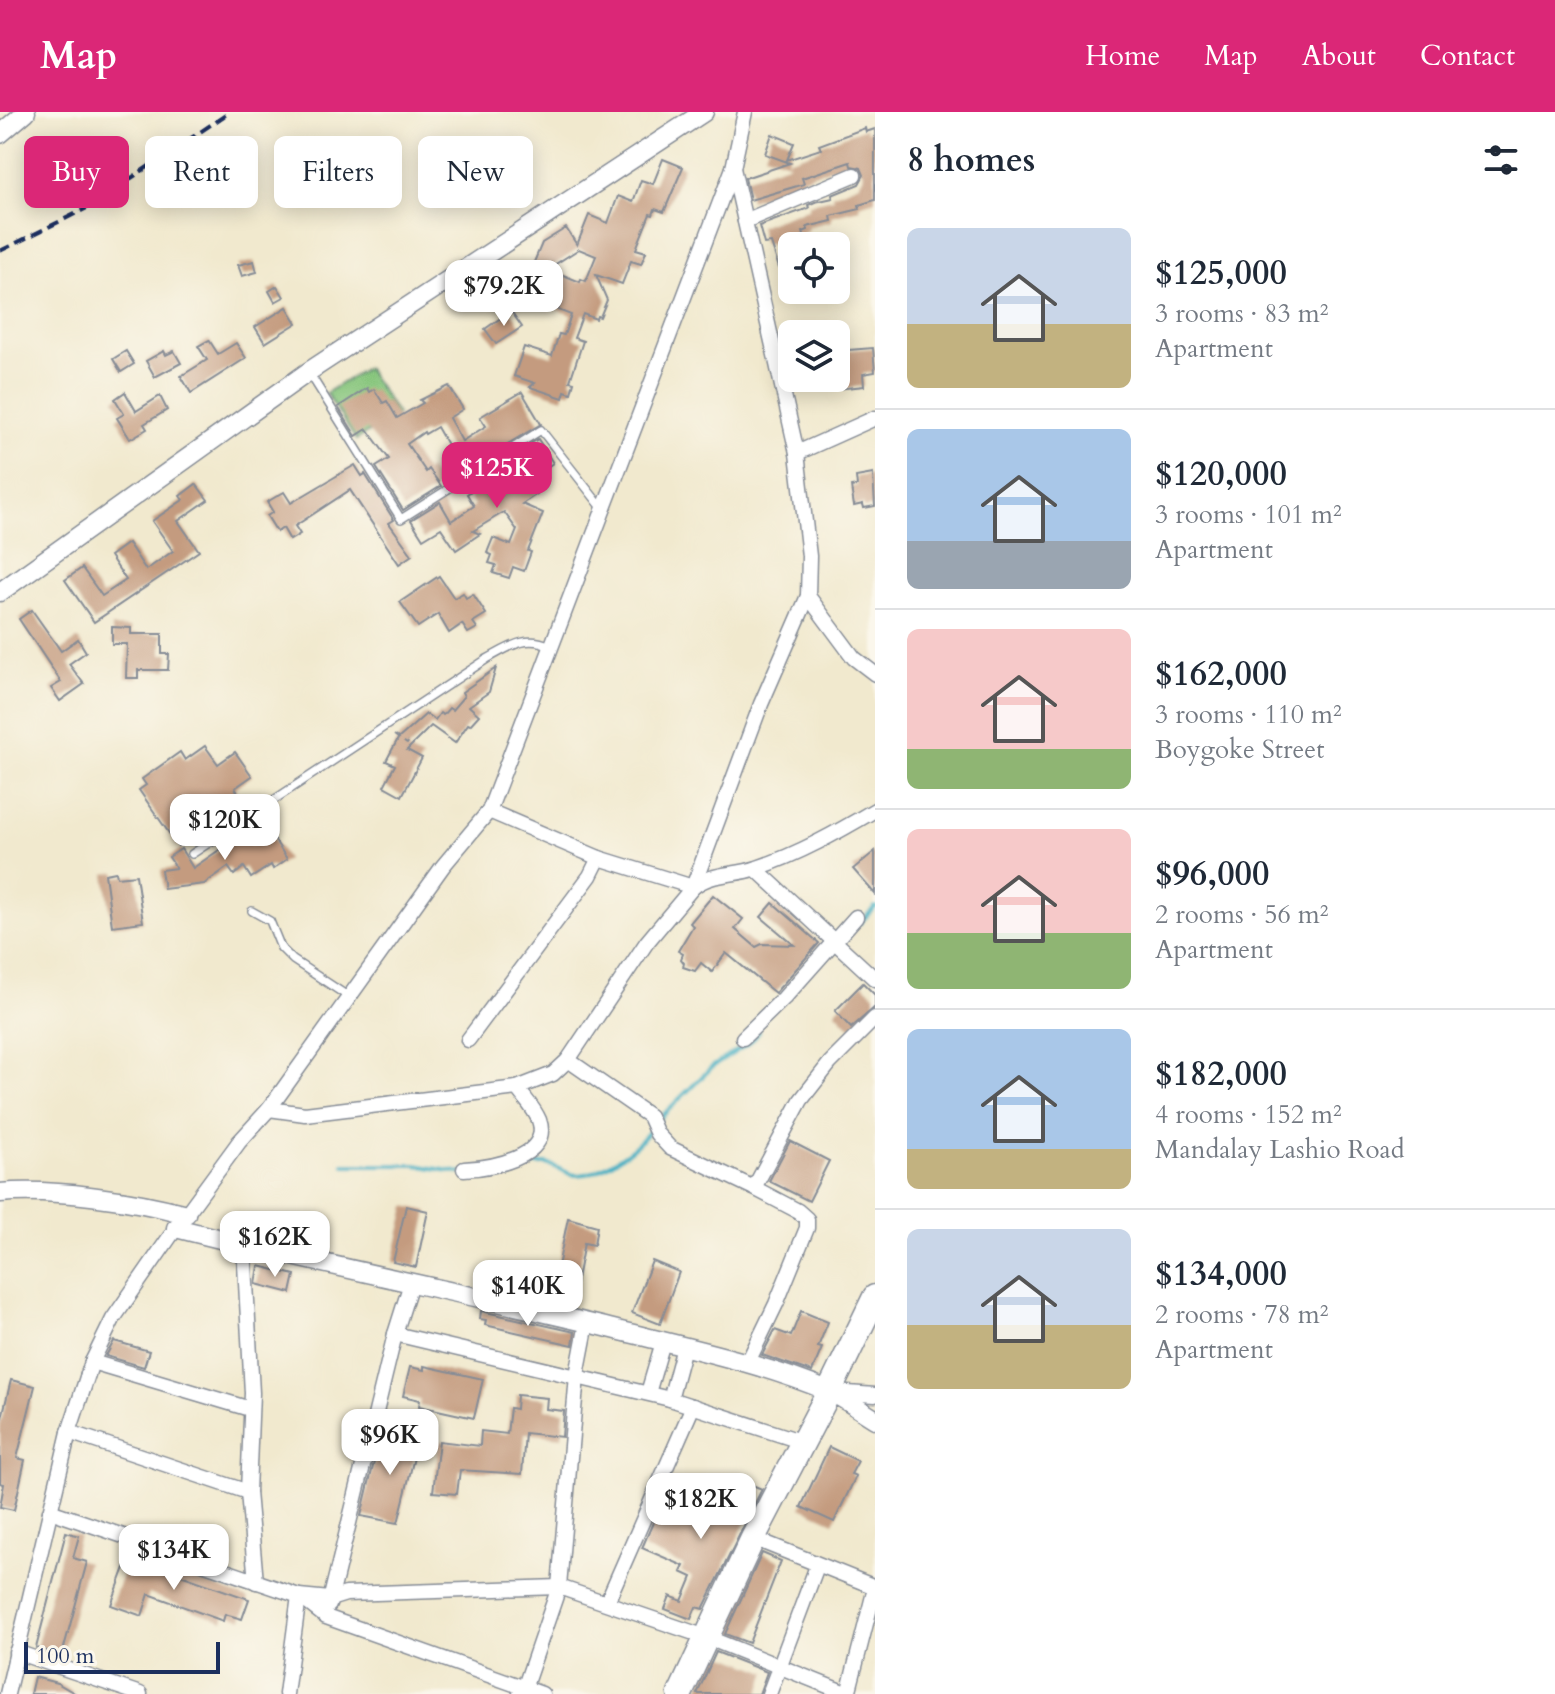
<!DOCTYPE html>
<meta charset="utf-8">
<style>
:root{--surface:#fff;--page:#f2f2f3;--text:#1f2937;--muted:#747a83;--line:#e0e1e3;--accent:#db2777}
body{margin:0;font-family:Cardo,serif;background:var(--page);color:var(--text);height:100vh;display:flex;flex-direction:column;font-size:30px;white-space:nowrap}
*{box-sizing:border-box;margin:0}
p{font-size:26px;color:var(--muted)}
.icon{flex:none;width:44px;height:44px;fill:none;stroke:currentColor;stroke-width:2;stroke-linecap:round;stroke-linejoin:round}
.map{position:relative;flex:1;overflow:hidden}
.details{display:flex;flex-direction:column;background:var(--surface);width:680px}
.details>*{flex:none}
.top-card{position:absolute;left:24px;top:24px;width:730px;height:72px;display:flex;gap:16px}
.buttons{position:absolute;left:778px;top:120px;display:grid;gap:16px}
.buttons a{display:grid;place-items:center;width:72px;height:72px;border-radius:12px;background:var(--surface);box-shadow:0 4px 20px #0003;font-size:40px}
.scale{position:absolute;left:24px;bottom:20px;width:196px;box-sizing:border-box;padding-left:8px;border:4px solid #1b2f5e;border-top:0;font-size:22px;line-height:28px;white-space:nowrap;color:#1b2f5e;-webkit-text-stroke:6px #fbf7ec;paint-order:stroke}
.price{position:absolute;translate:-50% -68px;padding:0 18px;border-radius:16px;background:#fff;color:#222;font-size:26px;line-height:52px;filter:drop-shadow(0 2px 4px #0008)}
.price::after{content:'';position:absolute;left:50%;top:48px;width:24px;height:18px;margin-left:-12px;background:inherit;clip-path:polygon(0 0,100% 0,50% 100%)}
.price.active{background:var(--accent);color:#fff}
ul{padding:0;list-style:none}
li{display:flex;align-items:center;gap:24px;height:200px;padding:0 32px}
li+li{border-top:2px solid var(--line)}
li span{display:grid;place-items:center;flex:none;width:224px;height:160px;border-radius:12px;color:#555}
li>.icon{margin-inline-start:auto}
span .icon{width:96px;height:96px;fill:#fffc;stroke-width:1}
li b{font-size:34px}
h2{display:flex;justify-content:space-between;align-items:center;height:96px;padding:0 32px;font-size:34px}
.tag{padding:0 28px;border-radius:12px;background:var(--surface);box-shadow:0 4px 20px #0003;font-size:28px;line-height:72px}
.tag.active{background:var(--accent);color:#fff}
header{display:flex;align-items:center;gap:48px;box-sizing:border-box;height:112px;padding:0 40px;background:var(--accent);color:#fff}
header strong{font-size:38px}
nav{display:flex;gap:44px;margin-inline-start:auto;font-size:28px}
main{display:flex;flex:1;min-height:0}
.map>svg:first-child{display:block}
</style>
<header>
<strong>Map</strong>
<nav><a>Home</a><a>Map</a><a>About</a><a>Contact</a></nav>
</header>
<main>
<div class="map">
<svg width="875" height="1582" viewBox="0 0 875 1582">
<rect width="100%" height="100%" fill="#fbf7ec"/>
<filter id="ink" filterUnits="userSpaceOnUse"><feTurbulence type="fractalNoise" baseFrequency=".0125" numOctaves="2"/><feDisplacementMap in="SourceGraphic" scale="16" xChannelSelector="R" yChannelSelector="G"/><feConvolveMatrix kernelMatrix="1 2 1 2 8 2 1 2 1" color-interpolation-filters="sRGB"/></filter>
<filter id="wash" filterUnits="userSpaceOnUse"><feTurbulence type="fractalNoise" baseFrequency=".006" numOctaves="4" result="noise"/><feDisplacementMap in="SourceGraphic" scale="32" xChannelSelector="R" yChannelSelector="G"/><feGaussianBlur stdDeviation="1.8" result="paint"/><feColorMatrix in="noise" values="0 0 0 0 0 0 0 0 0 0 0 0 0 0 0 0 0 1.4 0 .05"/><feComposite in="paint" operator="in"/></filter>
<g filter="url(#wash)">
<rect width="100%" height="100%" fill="#f1e9ce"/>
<path fill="#86c57c" stroke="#507a6d" stroke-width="2" d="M 366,256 L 397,302 L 356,328 L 326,281 Z"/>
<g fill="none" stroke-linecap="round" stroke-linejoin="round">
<g stroke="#46b1c4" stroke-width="4">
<path d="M 860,811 L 875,795"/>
<path d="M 655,1011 L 712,955 L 746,933 L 759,920"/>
<path d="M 344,1053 L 416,1053 L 461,1061"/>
<path d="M 470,1062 C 500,1067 516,1052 543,1052 C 554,1051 566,1063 577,1063 C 599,1063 638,1036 650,1018"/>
</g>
</g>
<g id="blocks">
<g fill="#c49b7f">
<path d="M 865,16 L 866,20 L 875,17 L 875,88 L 859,93 L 860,97 L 831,104 L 832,109 L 807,115 L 808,118 L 803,120 L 807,134 L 792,134 L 792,152 L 779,156 L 771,131 L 764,132 L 759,114 L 809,96 L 808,93 L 815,90 L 833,86 L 832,83 L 859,72 L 864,63 L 861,56 L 851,54 L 850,50 L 802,66 L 804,72 L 750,88 L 745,66 L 790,51 L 765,42 L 772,22 L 794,31 L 787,48 L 821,37 L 819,33 Z"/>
<path d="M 663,47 L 683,55 L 664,100 L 655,97 L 653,103 L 650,102 L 636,137 L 646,140 L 641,152 L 631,149 L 622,172 L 596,163 L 607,188 L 600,205 L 597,204 L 596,207 L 583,202 L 574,226 L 583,229 L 570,269 L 574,270 L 571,281 L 565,279 L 563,286 L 530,275 L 535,271 L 514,264 L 524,235 L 552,244 L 559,222 L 564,223 L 571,203 L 558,198 L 561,190 L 557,188 L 562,178 L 556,176 L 561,162 L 580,170 L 581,167 L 586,169 L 596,144 L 579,137 L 543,160 L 532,155 L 542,131 L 566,116 L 577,133 L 589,103 L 608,111 L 618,84 L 633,90 L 641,68 L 653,72 Z"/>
<path d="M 254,149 L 257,160 L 242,164 L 238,153 Z"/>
<path d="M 277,174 L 284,185 L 275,190 L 269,179 Z"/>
<path d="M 287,195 L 297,211 L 265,231 L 255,215 Z"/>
<path d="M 511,199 L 522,215 L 496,232 L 485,217 Z"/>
<path d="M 209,228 L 218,242 L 236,231 L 246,246 L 191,281 L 181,264 L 207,248 L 198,234 Z"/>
<path d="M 873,236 L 875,260 L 863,262 L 864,274 L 837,277 L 836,239 Z"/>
<path d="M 126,239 L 134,252 L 121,260 L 113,247 Z"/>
<path d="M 164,239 L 166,243 L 174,239 L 181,251 L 155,265 L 146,249 Z"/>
<path d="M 449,274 L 463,297 L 449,306 L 462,329 L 486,314 L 480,305 L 522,280 L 541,312 L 459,361 L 446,341 L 450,338 L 437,315 L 425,322 L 424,320 L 407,332 L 426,360 L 429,357 L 441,374 L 403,398 L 376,355 L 389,347 L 367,317 L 356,324 L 338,295 L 367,276 L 369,280 L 374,277 L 383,291 L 387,289 L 397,306 L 423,291 L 420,288 Z"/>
<path d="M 125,280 L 136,299 L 160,284 L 167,298 L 144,312 L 147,317 L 130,327 L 117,306 L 124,302 L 115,287 Z"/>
<path d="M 538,327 L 553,351 L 528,368 L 537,382 L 522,392 L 543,401 L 528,439 L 531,440 L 524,459 L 513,455 L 509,466 L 493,461 L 496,453 L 489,451 L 492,443 L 487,441 L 493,426 L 511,433 L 517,418 L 504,400 L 473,419 L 480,422 L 456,438 L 441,416 L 423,427 L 411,408 L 440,390 L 451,409 L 474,394 L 467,382 L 482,371 L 479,365 Z"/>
<path d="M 355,353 L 362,364 L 365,362 L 394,408 L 389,411 L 412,443 L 399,452 L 350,378 L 295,414 L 300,422 L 290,428 L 283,416 L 277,420 L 267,404 L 273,400 L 267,390 L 284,380 L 291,391 Z"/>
<path d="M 873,362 L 875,394 L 864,396 L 863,392 L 854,394 L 851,375 L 857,374 L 856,365 Z"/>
<path d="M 196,372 L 208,388 L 178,409 L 199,439 L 94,510 L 65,468 L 82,456 L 102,484 L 126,468 L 110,444 L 128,431 L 146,458 L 173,439 L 152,409 L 183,388 L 180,384 Z"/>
<path d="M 439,464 L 454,486 L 463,481 L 466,486 L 473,482 L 486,502 L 473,510 L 477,516 L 468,521 L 462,512 L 449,521 L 438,502 L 418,515 L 400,490 Z"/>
<path d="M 32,498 L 61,539 L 78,527 L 86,540 L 69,552 L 84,572 L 60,589 L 51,576 L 61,570 L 19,507 Z"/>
<path d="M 112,515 L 131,516 L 131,522 L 162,522 L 162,542 L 169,542 L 168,558 L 138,558 L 138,566 L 126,566 L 127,532 L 112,532 Z"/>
<path d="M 496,556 L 489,580 L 469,594 L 479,603 L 470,613 L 468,612 L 455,631 L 431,614 L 407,638 L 422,646 L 402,684 L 384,674 L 395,653 L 386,649 L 398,627 L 426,602 L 435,608 L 440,601 L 443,603 L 449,596 L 452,598 L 464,584 L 462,580 Z"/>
<path d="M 205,634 L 218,652 L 235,640 L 252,664 L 235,676 L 246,692 L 178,734 L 139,678 L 146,673 L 142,667 L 180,640 L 185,648 Z"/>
<path d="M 244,721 L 252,733 L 270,721 L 287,747 L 273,757 L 271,753 L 251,766 L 244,755 L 234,763 L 228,755 L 204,772 L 164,777 L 161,758 L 176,756 L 169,745 L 181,737 L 193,756 Z"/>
<path d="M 875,739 L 875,782 L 853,757 Z"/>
<path d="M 116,760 L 117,765 L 136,763 L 143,810 L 112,814 L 105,762 Z"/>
<path d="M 713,783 L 743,807 L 735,817 L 756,835 L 762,832 L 794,833 L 761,805 L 773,791 L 819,831 L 775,881 L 726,841 L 712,860 L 701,851 L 695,859 L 683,855 L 684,851 L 681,847 L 683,842 L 678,839 L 693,814 L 690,811 Z"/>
<path d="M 863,871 L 875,883 L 875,895 L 851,916 L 835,899 Z"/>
<path d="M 790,1029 L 829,1049 L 809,1089 L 769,1069 Z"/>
<path d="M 406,1094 L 428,1099 L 416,1155 L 393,1150 Z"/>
<path d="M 568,1106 L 597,1114 L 594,1133 L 584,1131 L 574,1183 L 553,1179 Z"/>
<path d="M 652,1149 L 679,1160 L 660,1212 L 632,1201 Z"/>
<path d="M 259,1154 L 295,1163 L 291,1181 L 256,1172 Z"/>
<path d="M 481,1199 L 575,1220 L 573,1233 L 485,1213 L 486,1208 L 480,1207 Z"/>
<path d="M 801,1199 L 828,1210 L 818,1235 L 822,1236 L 812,1260 L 762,1243 L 775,1218 L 791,1224 Z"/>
<path d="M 114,1229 L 149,1239 L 144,1255 L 106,1244 Z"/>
<path d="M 424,1254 L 483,1267 L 474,1306 L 419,1294 L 420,1288 L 403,1284 L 410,1255 L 424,1258 Z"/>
<path d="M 11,1268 L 35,1274 L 17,1346 L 25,1348 L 14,1398 L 0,1395 L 4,1372 L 0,1371 L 0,1314 Z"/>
<path d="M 517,1283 L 547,1286 L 546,1297 L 564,1299 L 562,1325 L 525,1321 L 522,1362 L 460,1358 L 457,1382 L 433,1380 L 439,1329 L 480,1334 L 481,1319 L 507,1322 L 510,1296 L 516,1297 Z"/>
<path d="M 382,1317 L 418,1329 L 398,1411 L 361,1404 Z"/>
<path d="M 829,1335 L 858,1349 L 851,1362 L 856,1364 L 834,1410 L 801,1395 Z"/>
<path d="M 733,1365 L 762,1377 L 703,1497 L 696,1495 L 691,1507 L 665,1497 L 670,1484 L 682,1489 L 692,1465 L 681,1460 L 684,1454 L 642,1436 L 664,1385 L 711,1405 L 721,1380 L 726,1382 Z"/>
<path d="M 66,1420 L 79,1424 L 73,1446 L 87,1450 L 62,1543 L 36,1536 Z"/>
<path d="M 762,1441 L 781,1449 L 749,1531 L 725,1522 Z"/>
<path d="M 129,1445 L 249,1487 L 242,1507 L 225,1502 L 223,1509 L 149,1482 L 142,1504 L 111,1493 Z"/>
<path d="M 716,1540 L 767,1560 L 759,1582 L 697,1582 Z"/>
<path d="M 34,1565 L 57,1571 L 76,1582 L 30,1582 Z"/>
</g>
</g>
</g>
<g filter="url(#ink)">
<use href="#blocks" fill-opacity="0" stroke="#868c96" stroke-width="2"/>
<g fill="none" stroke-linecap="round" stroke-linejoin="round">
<defs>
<g id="service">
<path d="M 310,262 L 401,407 L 541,318 L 603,397"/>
<path d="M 192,742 L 487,547 C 509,535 526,522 550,534"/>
<path d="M 252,799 L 270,809 L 281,836 L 293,848 L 349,885"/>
</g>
<g id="minor">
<path d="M 745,109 L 854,63"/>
<path d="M 797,341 L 875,306"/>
<path d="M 808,484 L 854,546 L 875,562"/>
<path d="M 489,699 L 599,746 L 693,775 C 712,760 735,764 757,756 C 799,742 838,720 875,698"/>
<path d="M 756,757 L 875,867"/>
<path d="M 743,926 L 784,886 L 856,805"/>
<path d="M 468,928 L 590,764 L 599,746"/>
<path d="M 568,948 L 649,1004 L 657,1022 L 670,1036 L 754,1076 L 798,1099 L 807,1107 L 807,1116 L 776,1192 L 747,1252"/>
<path d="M 269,997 L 305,1002 L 517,976 L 553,962 L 568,948 L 647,830 L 693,775 L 761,592 L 808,484 L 809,444 L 797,341 L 733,56"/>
<path d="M 464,1057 C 488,1056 553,1046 539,1008 C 534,996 524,986 517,976"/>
<path d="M 754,1076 L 801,988 L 830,951 L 875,906"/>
<path d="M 244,1134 L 252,1281 L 248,1380 L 256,1470"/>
<path d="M 395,1222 L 670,1287 L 803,1330"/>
<path d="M 92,1250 L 250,1297"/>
<path d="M 834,1280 L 875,1283"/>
<path d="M 648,1281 L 663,1230"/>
<path d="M 670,1287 L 684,1235"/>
<path d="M 69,1320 L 248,1380"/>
<path d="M 50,1399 L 299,1484 L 326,1505 L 542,1582"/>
<path d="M 753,1426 L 875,1475"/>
<path d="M 607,1490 L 693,1294"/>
<path d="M 329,1493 L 395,1222 L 411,1171"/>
<path d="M 16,1540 L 140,1582"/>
<path d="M 7,1582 L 69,1320 L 92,1250 L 113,1207 L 176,1116 L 239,1030 L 269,997 L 443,754 L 489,699 L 733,56 L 745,0"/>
<path d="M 286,1582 L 299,1484 L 330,1487 L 346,1482 L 559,1475 L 706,1525 L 848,1582"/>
<path d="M 520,1582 L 525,1574 L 559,1475 L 577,1263 L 587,1211"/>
<path d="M 769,1582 L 817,1454"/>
<path d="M 848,1582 L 875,1476"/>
</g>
<g id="tertiary">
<path d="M 0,22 L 26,0"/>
<path d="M 0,480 L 308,260 L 704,0"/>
<path d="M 0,1081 C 52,1076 135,1088 186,1102"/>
<path d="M 176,1116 C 317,1152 460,1180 601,1214 C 676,1233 756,1249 828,1279 C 844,1286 860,1298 875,1307"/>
</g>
<path id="trunk" d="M 680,1582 L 753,1426 L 829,1280 L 875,1185"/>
</defs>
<use href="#service" stroke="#868c96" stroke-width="10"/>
<use href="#minor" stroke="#868c96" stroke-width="17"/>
<use href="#tertiary" stroke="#868c96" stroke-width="21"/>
<use href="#trunk" stroke="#868c96" stroke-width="27"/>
<path stroke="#868c96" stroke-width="2" stroke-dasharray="6 6" stroke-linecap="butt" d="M 394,623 L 407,632 L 409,629"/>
<use href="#service" stroke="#fff" stroke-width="7"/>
<use href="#minor" stroke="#fff" stroke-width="14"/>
<use href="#tertiary" stroke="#fff" stroke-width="18"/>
<use href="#trunk" stroke="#fff" stroke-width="24"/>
<path stroke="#1b2f5e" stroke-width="4" stroke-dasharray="12 6" stroke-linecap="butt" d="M 0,139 L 85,97 L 230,0"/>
</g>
</g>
</svg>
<div class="buttons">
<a><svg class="icon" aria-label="locate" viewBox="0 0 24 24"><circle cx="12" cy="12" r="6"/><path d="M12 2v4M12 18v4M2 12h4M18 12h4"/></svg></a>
<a><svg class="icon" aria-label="layers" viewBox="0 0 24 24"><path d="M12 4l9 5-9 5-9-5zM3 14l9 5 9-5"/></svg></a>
</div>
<div class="scale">100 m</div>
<b class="price" style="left:504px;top:216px">$79.2K</b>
<b class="price active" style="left:497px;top:398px">$125K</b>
<b class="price" style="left:225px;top:750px">$120K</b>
<b class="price" style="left:275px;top:1167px">$162K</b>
<b class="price" style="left:528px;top:1216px">$140K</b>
<b class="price" style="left:390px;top:1365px">$96K</b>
<b class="price" style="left:701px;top:1429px">$182K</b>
<b class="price" style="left:174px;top:1480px">$134K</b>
<div class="top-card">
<a class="tag active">Buy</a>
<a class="tag">Rent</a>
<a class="tag">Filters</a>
<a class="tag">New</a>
</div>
</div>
<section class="details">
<h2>8 homes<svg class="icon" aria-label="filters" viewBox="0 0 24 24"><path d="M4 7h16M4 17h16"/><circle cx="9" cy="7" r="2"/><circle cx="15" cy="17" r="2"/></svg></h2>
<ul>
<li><span style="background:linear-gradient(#c9d6e8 60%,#c2b280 0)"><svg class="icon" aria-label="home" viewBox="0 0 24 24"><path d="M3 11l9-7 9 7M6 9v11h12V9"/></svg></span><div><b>$125,000</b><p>3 rooms · 83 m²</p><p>Apartment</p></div></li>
<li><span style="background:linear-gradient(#a9c7e8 70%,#9aa5b1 0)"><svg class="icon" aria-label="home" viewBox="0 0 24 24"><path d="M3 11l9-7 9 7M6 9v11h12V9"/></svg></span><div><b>$120,000</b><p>3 rooms · 101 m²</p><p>Apartment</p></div></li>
<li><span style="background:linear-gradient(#f6c9c9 75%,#8fb573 0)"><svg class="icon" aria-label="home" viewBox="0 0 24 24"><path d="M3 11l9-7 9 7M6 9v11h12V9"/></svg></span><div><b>$162,000</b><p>3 rooms · 110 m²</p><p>Boygoke Street</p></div></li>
<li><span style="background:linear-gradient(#f6c9c9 65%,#8fb573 0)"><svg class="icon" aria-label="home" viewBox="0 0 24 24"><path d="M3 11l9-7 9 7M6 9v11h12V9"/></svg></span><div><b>$96,000</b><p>2 rooms · 56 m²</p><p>Apartment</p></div></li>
<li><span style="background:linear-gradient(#a9c7e8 75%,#c2b280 0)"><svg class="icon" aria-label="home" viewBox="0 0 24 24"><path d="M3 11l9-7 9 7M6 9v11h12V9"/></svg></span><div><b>$182,000</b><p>4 rooms · 152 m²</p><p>Mandalay Lashio Road</p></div></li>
<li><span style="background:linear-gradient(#c9d6e8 60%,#c2b280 0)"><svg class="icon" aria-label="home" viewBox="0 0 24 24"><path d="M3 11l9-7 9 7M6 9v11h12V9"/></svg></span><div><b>$134,000</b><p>2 rooms · 78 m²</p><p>Apartment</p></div></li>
</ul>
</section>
</main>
